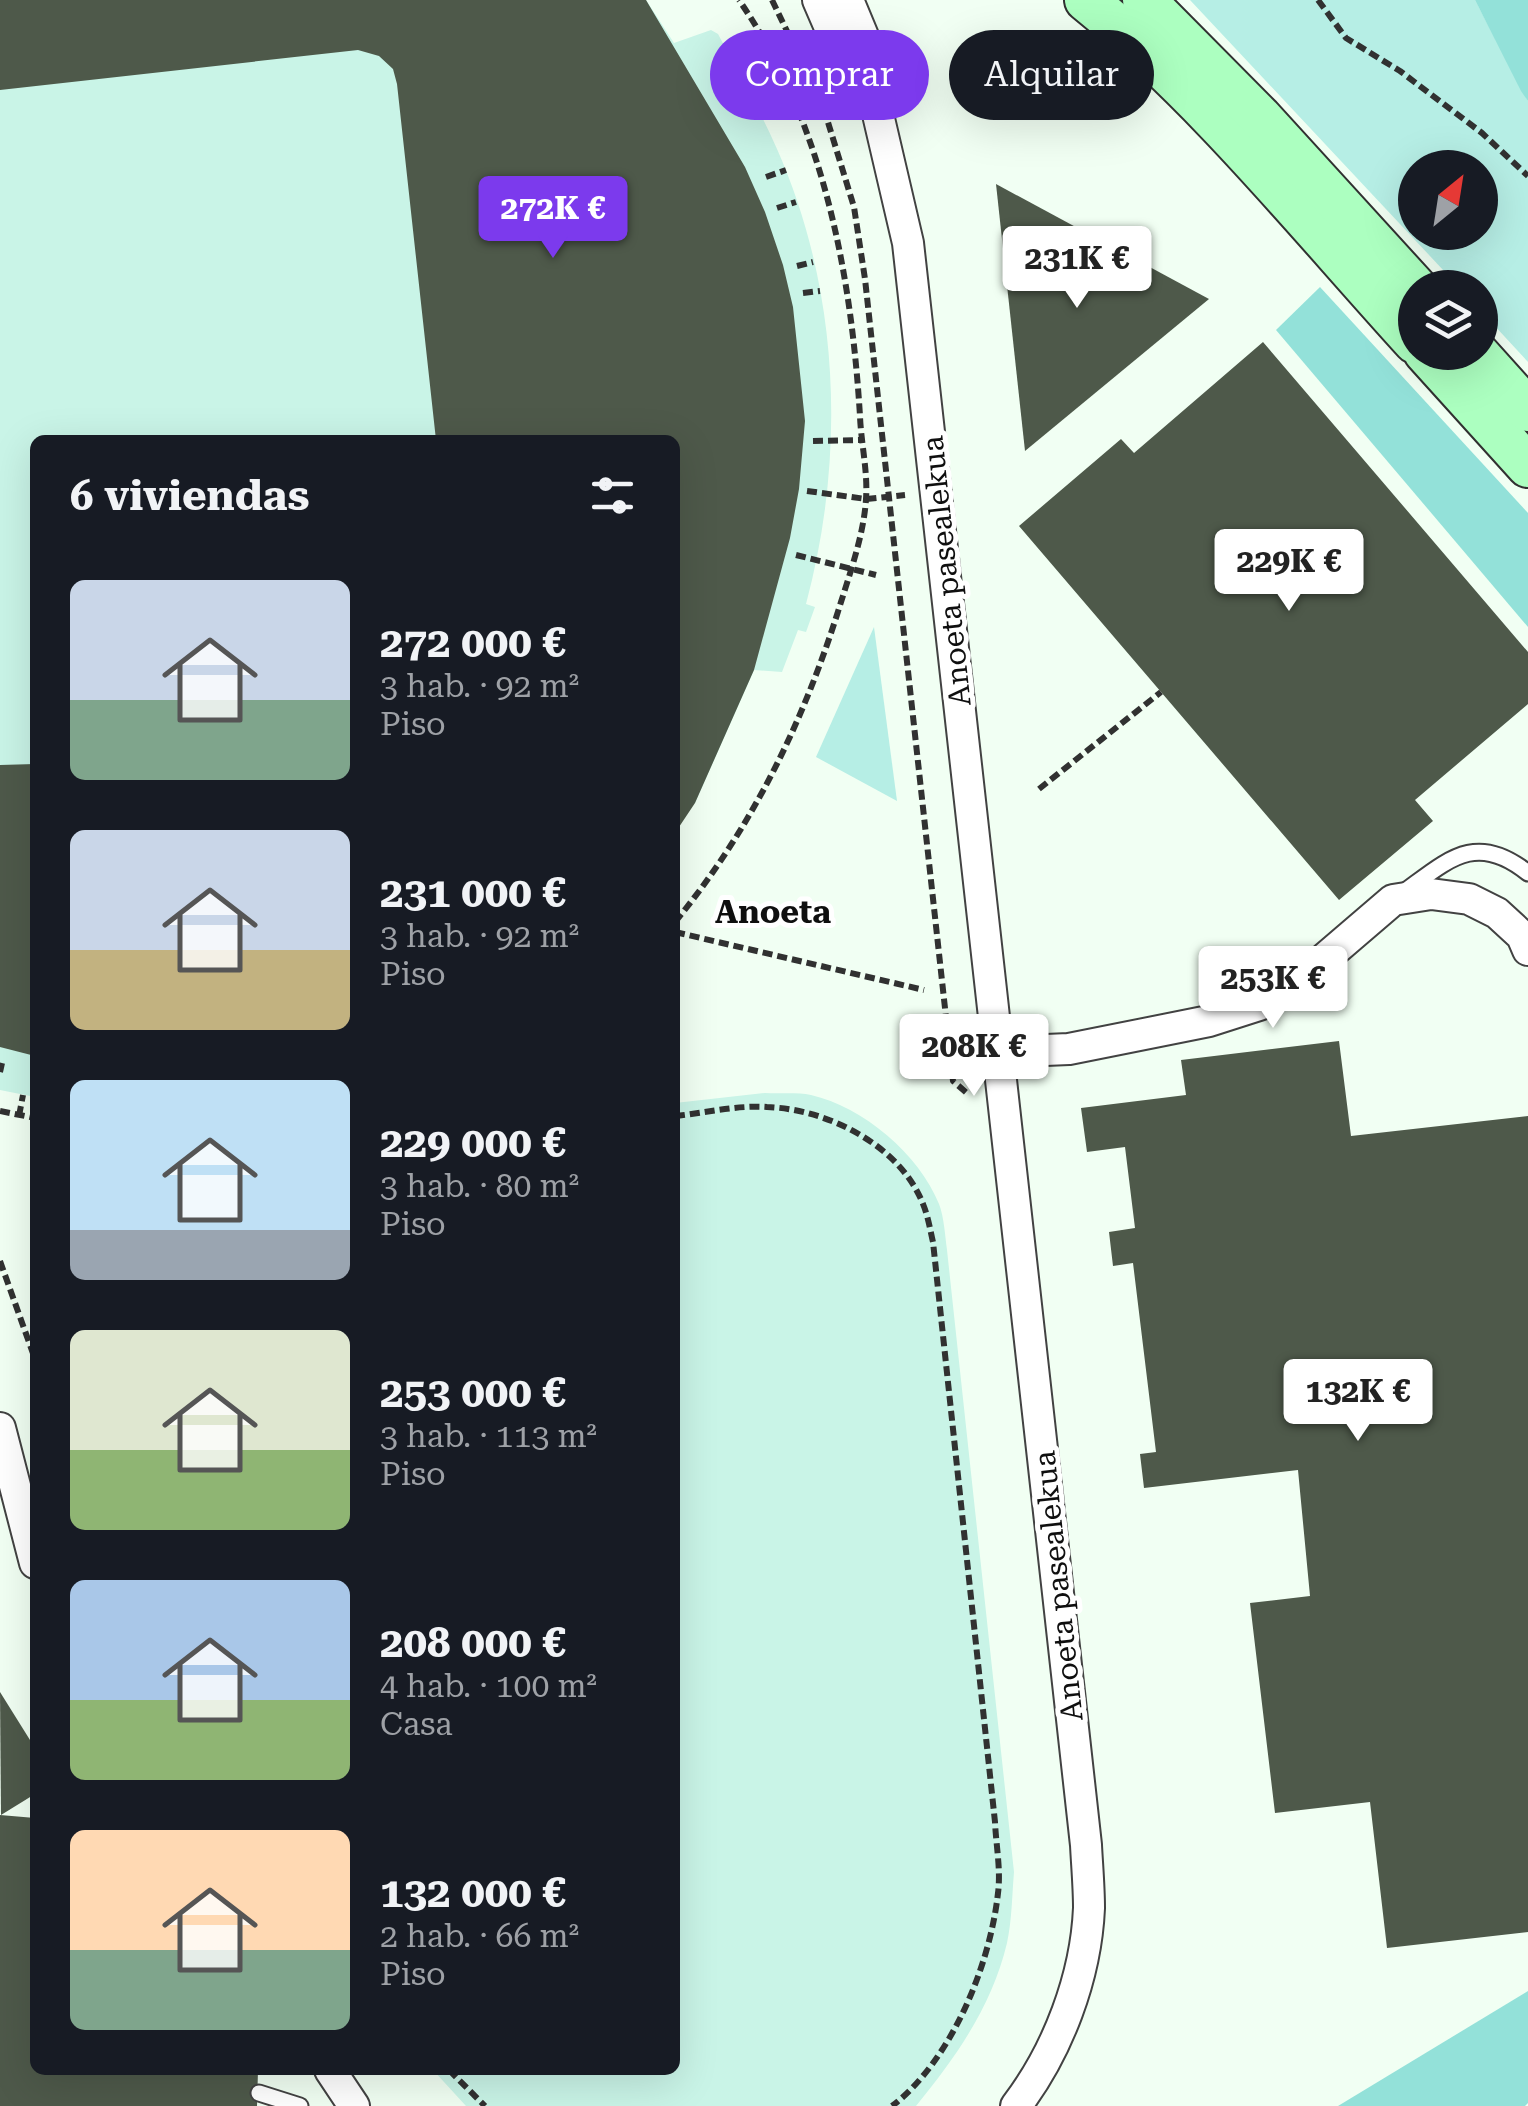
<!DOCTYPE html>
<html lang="es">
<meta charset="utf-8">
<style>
:root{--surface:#171b24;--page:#20242c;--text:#f1f3f6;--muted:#9ea1a6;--accent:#7c3aed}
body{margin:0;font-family:"Roboto Serif",serif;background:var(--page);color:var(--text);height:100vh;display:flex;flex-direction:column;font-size:38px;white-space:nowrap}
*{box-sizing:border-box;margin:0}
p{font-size:32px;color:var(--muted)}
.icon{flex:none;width:55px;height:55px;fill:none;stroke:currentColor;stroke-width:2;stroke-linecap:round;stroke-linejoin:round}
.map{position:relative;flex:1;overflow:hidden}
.details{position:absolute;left:30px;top:435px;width:650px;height:1640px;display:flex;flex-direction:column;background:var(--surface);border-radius:15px;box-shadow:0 10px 40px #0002}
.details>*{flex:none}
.top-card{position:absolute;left:710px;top:30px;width:668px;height:90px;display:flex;gap:20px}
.needle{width:65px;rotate:30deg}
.buttons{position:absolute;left:1398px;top:150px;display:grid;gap:20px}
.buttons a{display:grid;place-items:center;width:100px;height:100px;border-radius:50%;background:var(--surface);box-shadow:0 10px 40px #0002;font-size:50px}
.price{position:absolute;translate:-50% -85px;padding:0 22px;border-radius:10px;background:#fff;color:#222;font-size:32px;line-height:65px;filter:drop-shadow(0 2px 5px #0008)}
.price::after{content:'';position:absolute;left:50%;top:60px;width:30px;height:22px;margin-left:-15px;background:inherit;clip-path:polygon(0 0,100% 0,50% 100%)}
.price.selected{background:var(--accent);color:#fff}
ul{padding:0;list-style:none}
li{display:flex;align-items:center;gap:30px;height:250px;padding:0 40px}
li span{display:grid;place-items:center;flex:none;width:280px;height:200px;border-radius:15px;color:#555}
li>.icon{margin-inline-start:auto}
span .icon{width:120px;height:120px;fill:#fffc;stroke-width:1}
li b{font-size:42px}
h2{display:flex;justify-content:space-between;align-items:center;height:120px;padding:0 40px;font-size:42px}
.tag{padding:0 35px;border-radius:45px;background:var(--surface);box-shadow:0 10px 40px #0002;font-size:35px;line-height:90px}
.tag.selected{background:var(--accent);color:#fff}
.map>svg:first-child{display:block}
</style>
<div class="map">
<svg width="1528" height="2106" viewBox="0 0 1528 2106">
<rect width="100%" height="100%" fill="#f1fff3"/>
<g fill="#b6eee5" fill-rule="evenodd">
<path d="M 1190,0 L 1475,0 L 1528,101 L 1528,362 L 1480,310 L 1480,288 L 1459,287 ZM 1415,168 L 1480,168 L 1480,232 L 1415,232 Z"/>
<path d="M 874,627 L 897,801 L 816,757 Z"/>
</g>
<g fill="#93e1d9">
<path d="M 1475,0 L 1528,0 L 1528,101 L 1521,91 Z"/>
<path d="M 1320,287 L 1528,513 L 1528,627 L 1276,330 Z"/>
<path d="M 1528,1991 L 1528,2103 L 1525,2106 L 1338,2106 Z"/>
</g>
<g fill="#c9f4e7">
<path d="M 0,0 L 646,0 L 674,43 L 711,30 L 718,34 C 738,72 760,110 777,149 C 840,291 846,455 806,604 L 815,607 L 806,632 L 798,630 L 782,672 L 754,670 L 695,803 L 675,440 L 35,440 L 35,1097 L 0,1090 Z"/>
<path d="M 765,1093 C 780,1094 797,1092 811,1095 C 863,1107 919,1154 939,1204 C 944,1217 945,1235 947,1250 L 1014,1872 C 1012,1895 1012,1920 1007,1943 C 992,2006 956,2057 916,2106 L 466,2106 L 433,2070 L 675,2070 L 675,1103 Z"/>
</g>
<g fill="#4e594a">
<path d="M 0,0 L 646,0 L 745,167 L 765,212 L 783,265 L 793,307 L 805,421 L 799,489 L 790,538 L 754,670 L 695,803 L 675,833 L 675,440 L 436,440 L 397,84 L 393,69 L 379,56 L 358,50 L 0,90 Z"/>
<path d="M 996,184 L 1209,299 L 1025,451 Z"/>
<path d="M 1263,342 L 1528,652 L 1528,704 L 1415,800 L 1433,821 L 1339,900 L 1019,526 L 1121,439 L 1134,453 Z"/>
<path d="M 35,764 L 35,1056 L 0,1047 L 0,765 Z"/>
<path d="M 1339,1041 L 1351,1136 L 1528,1116 L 1528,1932 L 1387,1948 L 1370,1802 L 1275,1813 L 1250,1603 L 1310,1596 L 1298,1470 L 1144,1488 L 1140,1454 L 1156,1452 L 1133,1263 L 1113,1266 L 1109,1232 L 1135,1228 L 1125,1147 L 1087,1152 L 1081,1108 L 1186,1095 L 1181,1060 Z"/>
<path d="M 0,1692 L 35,1748 L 35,1794 L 1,1815 Z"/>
<path d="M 0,1815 L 35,1818 L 35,2070 L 258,2070 L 257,2106 L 0,2106 Z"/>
</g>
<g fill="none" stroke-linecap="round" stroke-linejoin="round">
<defs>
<g id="lane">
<path d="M 1404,892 C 1448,860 1476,831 1528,873"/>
<path d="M 259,2093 L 300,2106"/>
</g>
<g id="street">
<path d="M 818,0 L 850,74 L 873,93"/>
<path d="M 848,0 L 875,65 L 873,93 L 908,243 L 1086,1845 C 1087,1865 1089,1887 1089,1908 C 1086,1977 1058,2051 1016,2106"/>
<path d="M 999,1052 L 1069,1049 L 1209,1021 L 1259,1005 L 1309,972 L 1393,900 L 1431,894 L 1469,899 L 1497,913 L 1522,936 L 1528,950"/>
<path d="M 0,1428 L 35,1563"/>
<path d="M 330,2070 L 354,2106"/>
</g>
<g id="secondary">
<path d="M 1086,0 C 1207,98 1310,227 1415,342"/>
<path d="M 1144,0 L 1260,117 L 1416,288"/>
<path d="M 1425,352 L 1528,466"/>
<path d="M 1476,352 L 1528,410"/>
</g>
</defs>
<use href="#lane" stroke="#424242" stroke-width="19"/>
<use href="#street" stroke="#424242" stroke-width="34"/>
<use href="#secondary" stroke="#313131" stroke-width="46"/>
<g stroke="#313131" stroke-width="6" stroke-dasharray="10 5" stroke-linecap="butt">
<path d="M 772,0 L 823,106 L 854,207 L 865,279 L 953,1081 L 968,1094"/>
<path d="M 1318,0 L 1346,38 L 1400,71 L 1482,133 L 1528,176"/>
<path d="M 800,115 L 823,107"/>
<path d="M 766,177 L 786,170"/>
<path d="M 777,208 L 796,202"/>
<path d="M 797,266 L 813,262"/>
<path d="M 803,293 L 820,291"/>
<path d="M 813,441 L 861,440"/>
<path d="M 807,491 L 866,499 L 905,495"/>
<path d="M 796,555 L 876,575"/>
<path d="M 1039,789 L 1161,692"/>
<path d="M 675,922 C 753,827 805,719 841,602 C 851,570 864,533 866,499 C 868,472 861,443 860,416 C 851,271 823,122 739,0"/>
<path d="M 675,932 L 924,990"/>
<path d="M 0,1072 L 2,1063"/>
<path d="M 0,1111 L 35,1118"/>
<path d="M 19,1116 L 23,1095"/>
<path d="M 675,1116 C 705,1113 737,1105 767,1107 C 827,1109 900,1145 923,1204 C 928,1216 930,1229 933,1242 L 995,1822 C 996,1845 1001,1870 998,1893 C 990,1966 951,2061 892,2106"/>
<path d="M 0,1261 L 35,1359"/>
<path d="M 449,2070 L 485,2106"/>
</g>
<use href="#lane" stroke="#fff" stroke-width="15"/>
<use href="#street" stroke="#fff" stroke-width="30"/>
<use href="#secondary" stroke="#acffc0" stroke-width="42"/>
</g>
<g text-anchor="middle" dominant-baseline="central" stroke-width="10" stroke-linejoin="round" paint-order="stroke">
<g font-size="30" fill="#0f0f0f" stroke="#fff">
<text transform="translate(946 571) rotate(-96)">Anoeta pasealekua</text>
<text transform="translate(1058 1586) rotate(-96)">Anoeta pasealekua</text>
</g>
<g font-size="32" font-weight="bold" fill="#0f0f0f" stroke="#fff">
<text x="773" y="912">Anoeta</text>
</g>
</g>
</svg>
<div class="buttons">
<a><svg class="needle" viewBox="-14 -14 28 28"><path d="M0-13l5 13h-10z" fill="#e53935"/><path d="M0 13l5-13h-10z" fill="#9ea1a6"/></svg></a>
<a><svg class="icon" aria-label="layers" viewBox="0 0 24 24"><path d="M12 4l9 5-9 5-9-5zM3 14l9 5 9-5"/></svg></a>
</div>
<b class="price selected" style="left:553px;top:261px">272K €</b>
<b class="price" style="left:1077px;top:311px">231K €</b>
<b class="price" style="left:1289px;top:614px">229K €</b>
<b class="price" style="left:1273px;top:1031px">253K €</b>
<b class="price" style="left:974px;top:1099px">208K €</b>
<b class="price" style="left:1358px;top:1444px">132K €</b>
<div class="top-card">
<a class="tag selected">Comprar</a>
<a class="tag">Alquilar</a>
</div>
<section class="details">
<h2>6 viviendas<svg class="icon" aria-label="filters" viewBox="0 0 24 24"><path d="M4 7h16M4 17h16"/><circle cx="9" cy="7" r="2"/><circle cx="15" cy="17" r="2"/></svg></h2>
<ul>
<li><span style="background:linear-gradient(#c9d6e8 60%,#7fa58c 0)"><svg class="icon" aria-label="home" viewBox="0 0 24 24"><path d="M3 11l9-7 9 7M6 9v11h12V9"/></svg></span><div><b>272 000 €</b><p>3 hab. · 92 m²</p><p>Piso</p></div></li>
<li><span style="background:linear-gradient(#c9d6e8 60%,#c2b280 0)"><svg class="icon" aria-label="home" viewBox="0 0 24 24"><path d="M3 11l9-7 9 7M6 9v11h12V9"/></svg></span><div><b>231 000 €</b><p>3 hab. · 92 m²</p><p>Piso</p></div></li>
<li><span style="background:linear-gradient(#bfe0f5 75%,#9aa5b1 0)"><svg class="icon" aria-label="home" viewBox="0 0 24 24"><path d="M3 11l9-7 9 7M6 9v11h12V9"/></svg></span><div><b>229 000 €</b><p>3 hab. · 80 m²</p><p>Piso</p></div></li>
<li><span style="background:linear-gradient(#dfe7d0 60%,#8fb573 0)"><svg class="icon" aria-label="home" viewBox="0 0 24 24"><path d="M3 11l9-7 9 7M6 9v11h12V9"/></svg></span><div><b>253 000 €</b><p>3 hab. · 113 m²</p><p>Piso</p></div></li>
<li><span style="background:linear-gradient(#a9c7e8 60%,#8fb573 0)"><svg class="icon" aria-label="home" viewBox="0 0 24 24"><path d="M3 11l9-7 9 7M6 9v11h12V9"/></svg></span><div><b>208 000 €</b><p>4 hab. · 100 m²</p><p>Casa</p></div></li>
<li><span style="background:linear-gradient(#ffd9b3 60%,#7fa58c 0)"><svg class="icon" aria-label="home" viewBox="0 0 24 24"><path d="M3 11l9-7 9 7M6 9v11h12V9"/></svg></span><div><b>132 000 €</b><p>2 hab. · 66 m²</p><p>Piso</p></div></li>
</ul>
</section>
</div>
